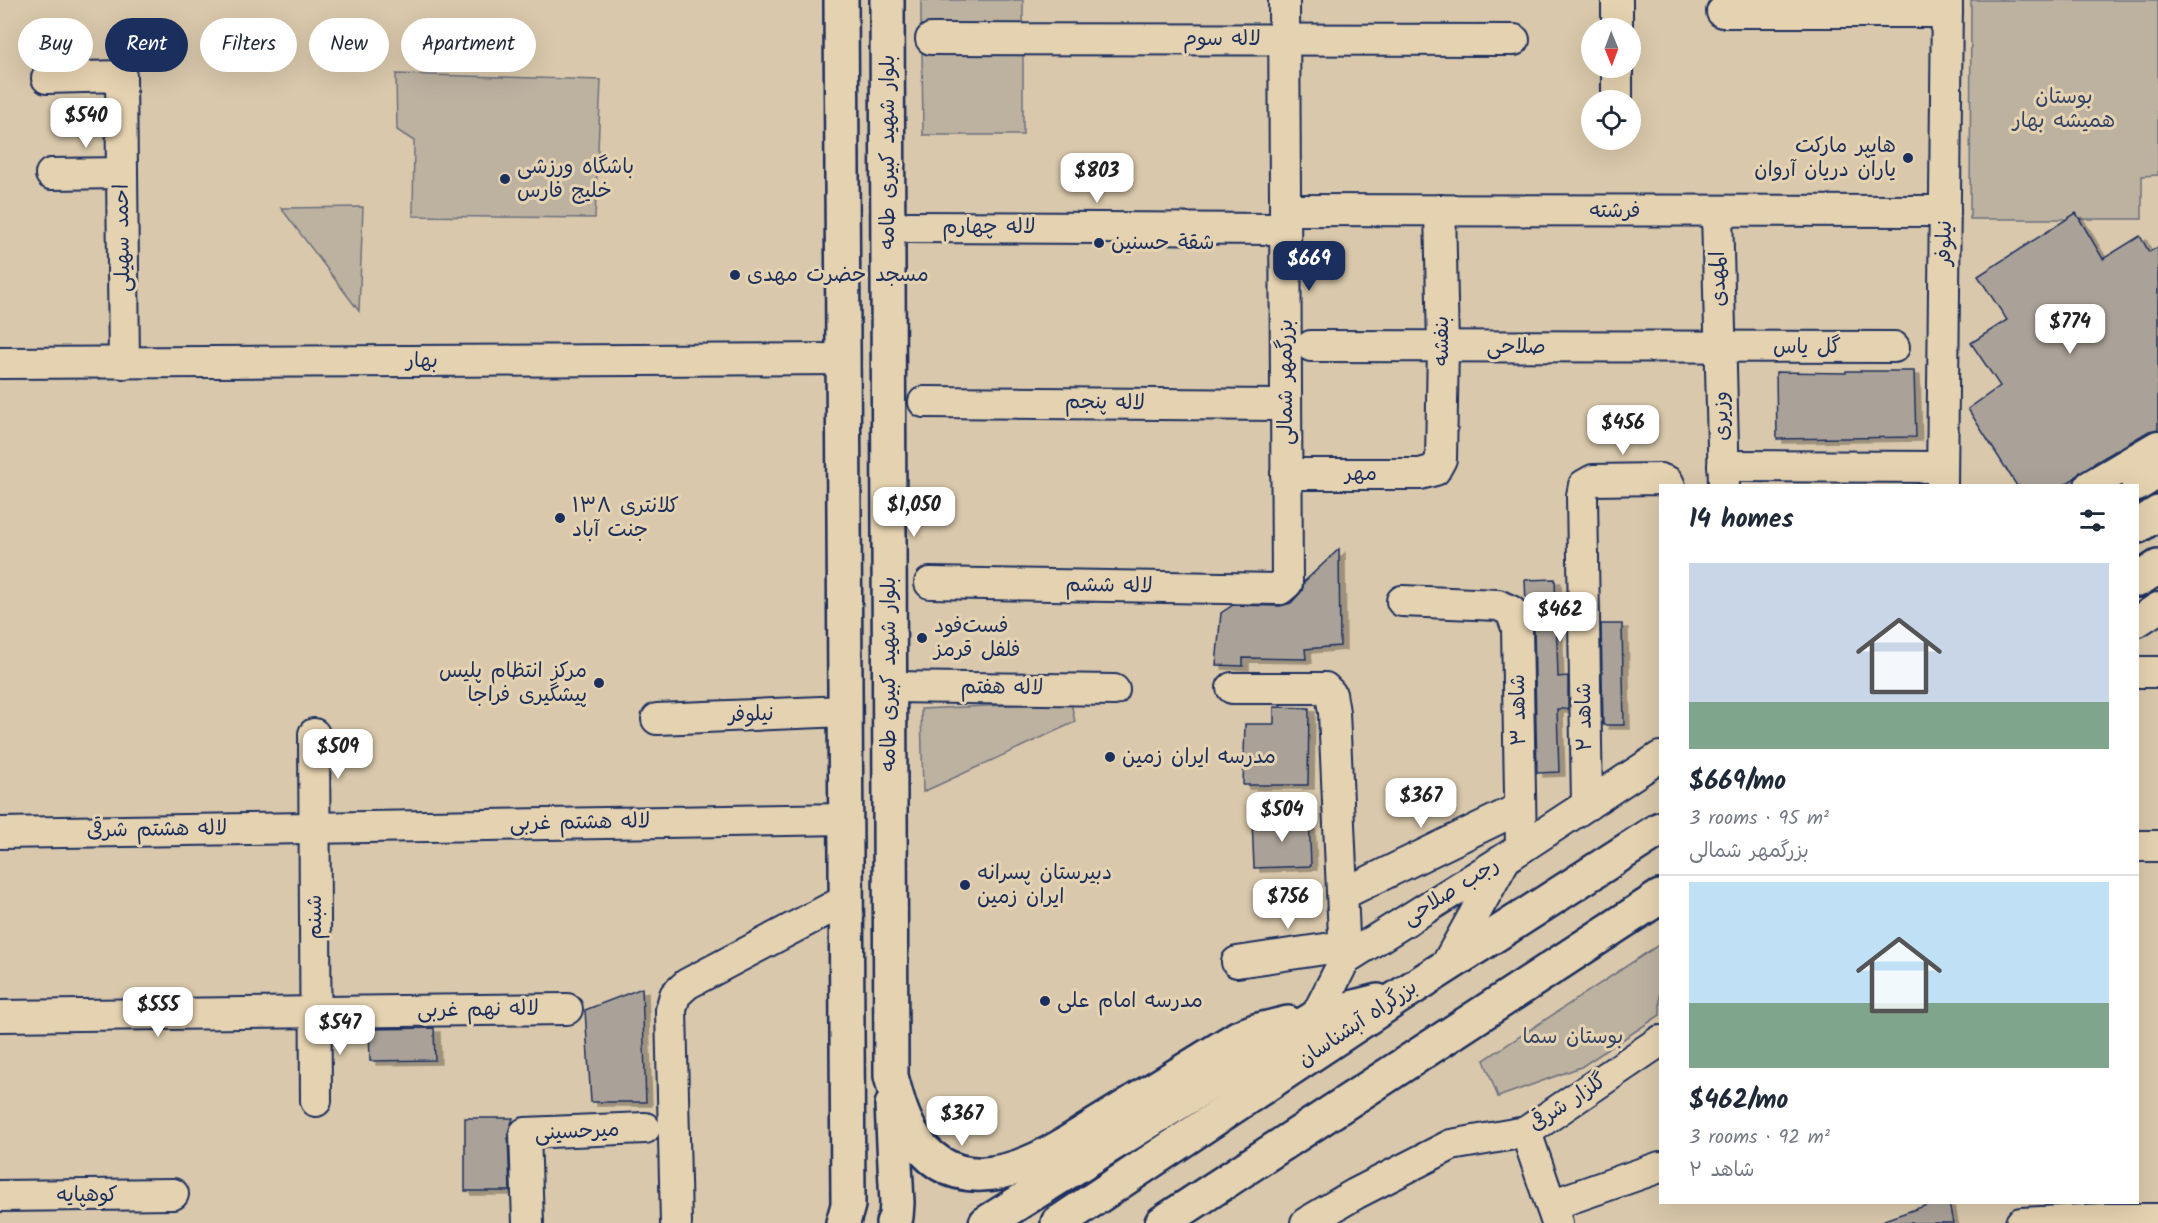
<!DOCTYPE html>
<meta charset="utf-8">
<style>
:root{--surface:#fff;--page:#f6f6f7;--text:#1f2937;--muted:#747a83;--line:#e0e1e3;--accent:#1b2f5e}
body{margin:0;font-family:Kalam,"Playpen Sans Arabic",sans-serif;background:var(--page);color:var(--text);height:100vh;display:flex;flex-direction:column;font-size:22px;white-space:nowrap}
*{box-sizing:border-box;margin:0}
p{font-size:20px;color:var(--muted)}
.icon{flex:none;width:33px;height:33px;fill:none;stroke:currentColor;stroke-width:2;stroke-linecap:round;stroke-linejoin:round}
.map{position:relative;flex:1;overflow:hidden}
.panel{position:absolute;left:1659px;top:484px;width:480px;height:720px;display:flex;flex-direction:column;background:var(--surface);border-radius:0px;box-shadow:0 6px 24px #0002}
.panel>*{flex:none}
.hud{position:absolute;left:18px;top:18px;width:570px;height:54px;display:flex;gap:12px}
.needle{width:39px;rotate:179deg}
.controls{position:absolute;left:1581px;top:18px;display:grid;gap:12px}
.controls a{display:grid;place-items:center;width:60px;height:60px;border-radius:50%;background:var(--surface);box-shadow:0 6px 24px #0002;font-size:30px}
.price{position:absolute;translate:-50% -51px;padding:0 14px;border-radius:12px;background:#fff;color:#222;font-size:20px;line-height:39px;filter:drop-shadow(0 2px 3px #0008)}
.price::after{content:'';position:absolute;left:50%;top:36px;width:18px;height:14px;margin-left:-9px;background:inherit;clip-path:polygon(0 0,100% 0,50% 100%)}
.price.active{background:var(--accent);color:#fff}
ul{padding:0;list-style:none}
li{display:grid;align-content:center;gap:12px;height:318px;padding:0 30px}
li+li{border-top:2px solid var(--line)}
li span{display:grid;place-items:center;height:186px;border-radius:0px;color:#555}
li>.icon{margin-inline-start:auto}
span .icon{width:108px;height:108px;fill:#fffc;stroke-width:1}
li b{font-size:26px}
h2{display:flex;justify-content:space-between;align-items:center;height:72px;padding:0 30px;font-size:26px}
.tag{padding:0 21px;border-radius:27px;background:var(--surface);box-shadow:0 6px 24px #0002;font-size:21px;line-height:54px}
.tag.active{background:var(--accent);color:#fff}
.map>svg:first-child{display:block}
</style>
<div class="map">
<svg width="2158" height="1223" viewBox="0 0 2158 1223">
<defs>
<filter id="shadow"><feDropShadow dx="6" dy="4" stdDeviation="0" flood-color="#0004"/></filter>
</defs>
<rect width="100%" height="100%" fill="#d9c8ab"/>
<filter id="ink" filterUnits="userSpaceOnUse"><feTurbulence type="fractalNoise" baseFrequency=".0167" numOctaves="2"/><feDisplacementMap in="SourceGraphic" scale="12" xChannelSelector="R" yChannelSelector="G"/><feConvolveMatrix kernelMatrix="1 2 1 2 8 2 1 2 1" color-interpolation-filters="sRGB"/></filter>
<g filter="url(#ink)">
<g fill="#bdb2a0" stroke="#6c707f" stroke-width="1.5">
<rect x="921" y="0" width="102" height="25"/>
<path d="M 1971,0 L 2158,0 L 2158,175 L 2142,176 L 2142,219 L 1970,219 Z"/>
<path d="M 922,51 L 1023,52 L 1023,135 L 923,135 Z"/>
<path d="M 396,74 L 601,80 L 595,218 L 413,216 L 414,141 L 397,130 Z"/>
<path d="M 363,207 L 359,311 L 281,208 Z"/>
<path d="M 1071,702 L 1075,722 L 923,792 L 921,709 Z"/>
<path d="M 1660,944 L 1660,1015 L 1581,1067 L 1498,1097 L 1484,1060 Z"/>
</g>
<g fill="#aaa298" stroke="#1b2f5e" stroke-width="1.5" filter="url(#shadow)">
<path d="M 2076,213 L 2103,259 L 2140,236 L 2149,252 L 2158,247 L 2158,429 L 2149,431 L 2081,471 L 2075,478 L 2062,486 L 2017,486 L 1968,409 L 2000,386 L 1971,343 L 2007,320 L 1978,276 Z"/>
<path d="M 1846,371 L 1914,371 L 1916,437 L 1777,439 L 1776,372 L 1846,373 Z"/>
<path d="M 1339,549 L 1340,646 L 1305,649 L 1306,659 L 1243,658 L 1243,666 L 1216,665 L 1221,613 L 1233,605 L 1280,606 L 1291,603 L 1302,591 L 1304,582 Z"/>
<path d="M 1555,579 L 1558,677 L 1568,676 L 1568,709 L 1557,709 L 1559,772 L 1537,773 L 1534,628 L 1526,604 L 1525,580 Z"/>
<path d="M 1601,624 L 1622,624 L 1624,725 L 1603,725 Z"/>
<path d="M 1274,707 L 1309,708 L 1308,785 L 1243,785 L 1245,724 L 1274,724 Z"/>
<path d="M 1309,817 L 1311,866 L 1254,868 L 1252,819 Z"/>
<path d="M 642,988 L 646,1102 L 591,1102 L 585,1010 Z"/>
<path d="M 434,1028 L 435,1060 L 370,1061 L 369,1029 Z"/>
<path d="M 465,1118 L 513,1118 L 508,1134 L 510,1191 L 465,1191 Z"/>
<path d="M 1933,1203 L 1949,1203 L 1953,1223 L 1884,1223 L 1884,1220 Z"/>
</g>
<g fill="none" stroke-linecap="round" stroke-linejoin="round">
<defs>
<g id="minor">
<path d="M 1722,12 L 1947,12"/>
<path d="M 1617,28 L 1617,0"/>
<path d="M 931,39 L 1514,40"/>
<path d="M 47,78 L 121,76 L 124,363"/>
<path d="M 1617,100 L 1617,68"/>
<path d="M 51,174 L 122,173"/>
<path d="M 1285,210 L 1945,211"/>
<path d="M 1717,212 L 1724,486"/>
<path d="M 909,227 L 1285,229"/>
<path d="M 1311,346 L 1894,347"/>
<path d="M 0,363 L 844,359"/>
<path d="M 924,402 L 1286,405"/>
<path d="M 1723,466 L 1942,467"/>
<path d="M 1286,474 L 1420,474 L 1435,470 L 1441,459 L 1443,346 L 1440,210"/>
<path d="M 1942,486 L 1947,0"/>
<path d="M 2090,486 L 2158,446"/>
<path d="M 2137,486 L 2158,473"/>
<path d="M 930,583 L 1280,589 L 1287,583 L 1284,0"/>
<path d="M 1402,601 L 1498,605 L 1511,611 L 1517,628 L 1521,848"/>
<path d="M 2138,621 L 2158,608"/>
<path d="M 2138,672 L 2158,672"/>
<path d="M 889,687 L 1114,690"/>
<path d="M 1232,688 L 1325,688 L 1331,694 L 1334,712 L 1345,959"/>
<path d="M 657,719 L 845,711"/>
<path d="M 314,734 L 316,1101"/>
<path d="M 1587,805 L 1582,496 L 1584,485 L 1593,480 L 1660,479 L 1668,482 L 1670,486"/>
<path d="M 0,833 L 846,819"/>
<path d="M 2138,846 L 2158,846"/>
<path d="M 1343,894 L 1520,808"/>
<path d="M 1237,962 L 1345,946"/>
<path d="M 1445,967 L 1503,863"/>
<path d="M 0,1016 L 567,1009"/>
<path d="M 1307,1034 L 1345,959 L 1506,858 L 1660,757"/>
<path d="M 1526,1132 L 1557,1223"/>
<path d="M 0,1196 L 173,1194"/>
<path d="M 1551,1205 L 1660,1167"/>
<path d="M 528,1223 L 525,1133 L 645,1128"/>
<path d="M 676,1223 L 671,1010 L 675,995 L 687,984 L 846,900"/>
<path d="M 1306,1223 L 1355,1194 L 1451,1145 L 1526,1132 L 1660,1041"/>
<path d="M 2021,1223 L 2106,1219 L 2158,1219"/>
</g>
<g id="major">
<path d="M 841,0 L 848,1205 L 843,1223"/>
<path d="M 887,0 L 891,1076 C 896,1095 901,1115 911,1132 C 948,1196 1012,1176 1064,1145"/>
<path d="M 892,1105 L 897,1203 L 896,1217 L 893,1223"/>
</g>
<g id="highway">
<path d="M 2138,526 L 2158,513"/>
<path d="M 2138,580 L 2158,567"/>
<path d="M 1064,1145 L 1239,1037 L 1255,1031 L 1288,1023"/>
<path d="M 986,1223 L 1316,1017 L 1378,1001"/>
<path d="M 1058,1223 L 1400,996 L 1660,829"/>
<path d="M 1162,1223 L 1660,897"/>
</g>
</defs>
<use href="#minor" stroke="#1b2f5e" stroke-width="34"/>
<use href="#major" stroke="#1b2f5e" stroke-width="38"/>
<use href="#highway" stroke="#1b2f5e" stroke-width="38"/>
<use href="#minor" stroke="#e5d2b0" stroke-width="30"/>
<use href="#major" stroke="#e5d2b0" stroke-width="33"/>
<use href="#highway" stroke="#e5d2b0" stroke-width="33"/>
</g>
</g>
<g fill="#1b2f5e" stroke="#e5d2b0" stroke-width="2">
<circle cx="1908" cy="158" r="6"/>
<circle cx="505" cy="179" r="6"/>
<circle cx="1099" cy="243" r="6"/>
<circle cx="735" cy="275" r="6"/>
<circle cx="560" cy="518" r="6"/>
<circle cx="922" cy="638" r="6"/>
<circle cx="599" cy="683" r="6"/>
<circle cx="1110" cy="757" r="6"/>
<circle cx="965" cy="885" r="6"/>
<circle cx="1045" cy="1001" r="6"/>
</g>
<g text-anchor="middle" dominant-baseline="central" stroke-width="6" stroke-linejoin="round" paint-order="stroke">
<g font-size="21" fill="#1b2f5e" stroke="#e5d2b0">
<text x="1222" y="39">لاله سوم</text>
<text transform="translate(888 152) rotate(-90)">بلوار شهید کبیری طامه</text>
<text x="1615" y="211">فرشته</text>
<text x="989" y="227">لاله چهارم</text>
<text transform="translate(123 238) rotate(-91)">احمد سهیلی</text>
<text transform="translate(1945 243) rotate(-89)">نیلوفر</text>
<text transform="translate(1719 279) rotate(-91)">المهدی</text>
<text transform="translate(1442 341) rotate(-90)">بنفشه</text>
<text x="1516" y="347">صلاحی</text>
<text x="1807" y="347">گل یاس</text>
<text x="422" y="361">بهار</text>
<text transform="translate(1286 382) rotate(-90)">بزرگمهر شمالی</text>
<text transform="translate(1105 403) rotate(1)">لاله پنجم</text>
<text transform="translate(1722 416) rotate(-91)">وزیری</text>
<text x="1361" y="474">مهر</text>
<text transform="translate(1109 586) rotate(1)">لاله ششم</text>
<text transform="translate(889 674) rotate(-90)">بلوار شهید کبیری طامه</text>
<text transform="translate(1002 688) rotate(1)">لاله هفتم</text>
<text transform="translate(1519 710) rotate(-91)">شاهد ۳</text>
<text transform="translate(751 715) rotate(-2)">نیلوفر</text>
<text transform="translate(1585 717) rotate(-91)">شاهد ۲</text>
<text transform="translate(580 823) rotate(-1)">لاله هشتم غربی</text>
<text transform="translate(157 830) rotate(-1)">لاله هشتم شرقی</text>
<text transform="translate(1451 892) rotate(-32)">رجب صلاحی</text>
<text transform="translate(315 917) rotate(-90)">شبنم</text>
<text transform="translate(478 1010) rotate(-1)">لاله نهم غربی</text>
<text transform="translate(1358 1024) rotate(-34)">بزرگراه آبشناسان</text>
<text transform="translate(1568 1103) rotate(-33)">گلزار شرقی</text>
<text transform="translate(577 1132) rotate(-3)">میرحسینی</text>
<text x="87" y="1195">کوهپایه</text>
</g>
<g font-size="21" fill="#334368" stroke="#e5d2b0">
<text x="2064" y="97">بوستان<tspan x="2064" dy="24">همیشه بهار</tspan></text>
<text x="1573" y="1037">بوستان سما</text>
</g>
<g font-size="21" fill="#1b2f5e" stroke="#e5d2b0" text-anchor="start">
<text x="1896" y="146" text-anchor="end">هایپر مارکت<tspan x="1896" dy="24">یاران دریان آروان</tspan></text>
<text x="517" y="167">باشگاه ورزشی<tspan x="517" dy="24">خلیج فارس</tspan></text>
<text x="1111" y="243">شقة حسنين</text>
<text x="747" y="275">مسجد حضرت مهدی</text>
<text x="572" y="506">کلانتری ۱۳۸<tspan x="572" dy="24">جنت آباد</tspan></text>
<text x="934" y="626">فست‌فود<tspan x="934" dy="24">فلفل قرمز</tspan></text>
<text x="587" y="671" text-anchor="end">مرکز انتظام پلیس<tspan x="587" dy="24">پیشگیری فراجا</tspan></text>
<text x="1122" y="757">مدرسه ایران زمین</text>
<text x="977" y="873">دبیرستان پسرانه<tspan x="977" dy="24">ایران زمین</tspan></text>
<text x="1057" y="1001">مدرسه امام علی</text>
</g>
</g>
</svg>
<div class="controls">
<a><svg class="needle" viewBox="-14 -14 28 28"><path d="M0-13l5 13h-10z" fill="#e53935"/><path d="M0 13l5-13h-10z" fill="#747a83"/></svg></a>
<a><svg class="icon" aria-label="locate" viewBox="0 0 24 24"><circle cx="12" cy="12" r="6"/><path d="M12 2v4M12 18v4M2 12h4M18 12h4"/></svg></a>
</div>
<b class="price" style="left:86px;top:149px">$540</b>
<b class="price" style="left:1097px;top:204px">$803</b>
<b class="price active" style="left:1309px;top:292px">$669</b>
<b class="price" style="left:2070px;top:355px">$774</b>
<b class="price" style="left:1623px;top:456px">$456</b>
<b class="price" style="left:914px;top:538px">$1,050</b>
<b class="price" style="left:1560px;top:643px">$462</b>
<b class="price" style="left:338px;top:780px">$509</b>
<b class="price" style="left:1421px;top:829px">$367</b>
<b class="price" style="left:1282px;top:843px">$504</b>
<b class="price" style="left:1288px;top:930px">$756</b>
<b class="price" style="left:158px;top:1038px">$555</b>
<b class="price" style="left:340px;top:1056px">$547</b>
<b class="price" style="left:962px;top:1147px">$367</b>
<div class="hud">
<a class="tag">Buy</a>
<a class="tag active">Rent</a>
<a class="tag">Filters</a>
<a class="tag">New</a>
<a class="tag">Apartment</a>
</div>
<section class="panel">
<h2>14 homes<svg class="icon" aria-label="filters" viewBox="0 0 24 24"><path d="M4 7h16M4 17h16"/><circle cx="9" cy="7" r="2"/><circle cx="15" cy="17" r="2"/></svg></h2>
<ul>
<li><span style="background:linear-gradient(#c9d6e8 75%,#7fa58c 0)"><svg class="icon" aria-label="home" viewBox="0 0 24 24"><path d="M3 11l9-7 9 7M6 9v11h12V9"/></svg></span><div><b>$669/mo</b><p>3 rooms · 95 m²</p><p>بزرگمهر شمالی</p></div></li>
<li><span style="background:linear-gradient(#bfe0f5 65%,#7fa58c 0)"><svg class="icon" aria-label="home" viewBox="0 0 24 24"><path d="M3 11l9-7 9 7M6 9v11h12V9"/></svg></span><div><b>$462/mo</b><p>3 rooms · 92 m²</p><p>شاهد ۲</p></div></li>
</ul>
</section>
</div>
